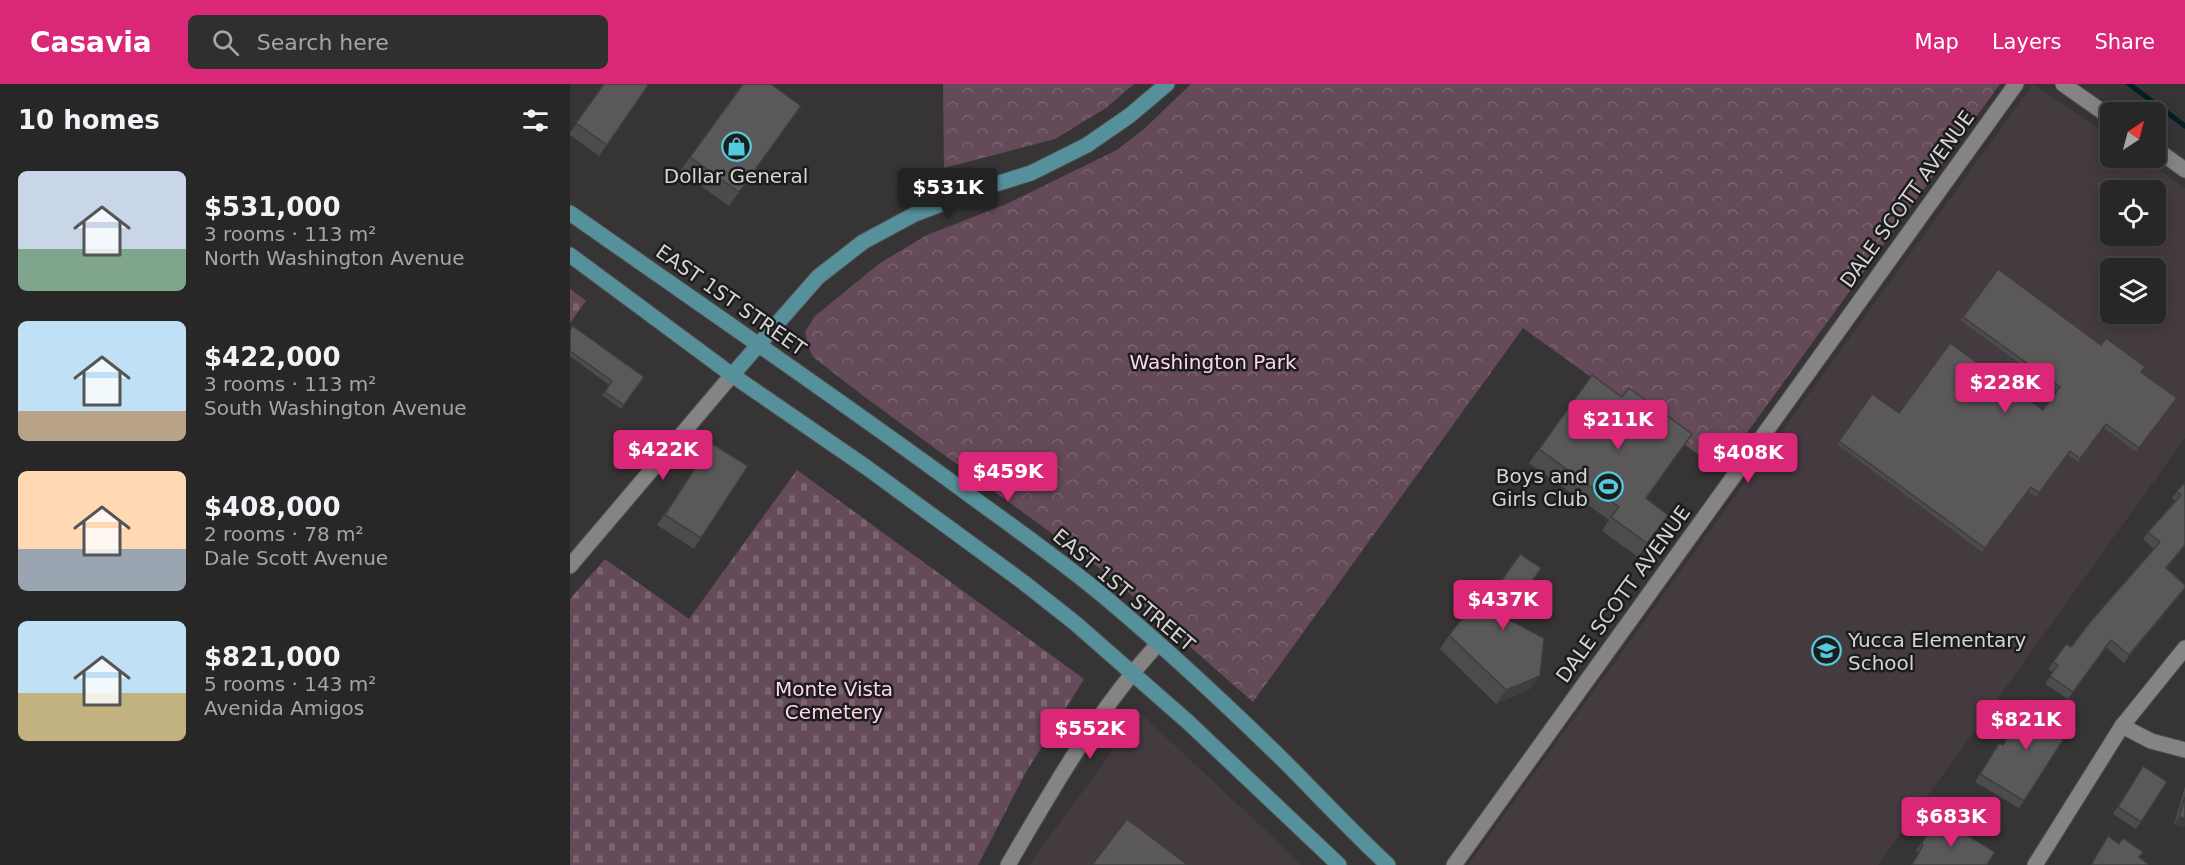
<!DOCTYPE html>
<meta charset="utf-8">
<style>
:root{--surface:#282728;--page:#302f30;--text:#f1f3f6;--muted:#a5a5a8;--line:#444445;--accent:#db2777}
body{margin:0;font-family:"DejaVu Sans",sans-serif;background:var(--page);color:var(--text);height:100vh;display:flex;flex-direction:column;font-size:22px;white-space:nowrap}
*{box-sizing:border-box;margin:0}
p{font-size:20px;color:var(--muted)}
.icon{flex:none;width:33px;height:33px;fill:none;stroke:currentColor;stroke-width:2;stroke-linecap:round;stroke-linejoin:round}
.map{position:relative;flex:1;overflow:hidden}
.drawer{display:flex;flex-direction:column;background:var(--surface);width:570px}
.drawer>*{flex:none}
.needle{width:39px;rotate:36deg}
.buttons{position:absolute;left:1530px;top:18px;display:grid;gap:12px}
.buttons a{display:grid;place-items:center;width:66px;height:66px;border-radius:9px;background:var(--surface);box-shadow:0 3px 15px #0003,0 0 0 2px var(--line);font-size:30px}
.price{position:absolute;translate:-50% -51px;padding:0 14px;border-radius:6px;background:var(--accent);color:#fff;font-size:20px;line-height:39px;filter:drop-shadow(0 2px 3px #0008)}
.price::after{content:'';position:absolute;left:50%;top:36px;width:18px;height:14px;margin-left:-9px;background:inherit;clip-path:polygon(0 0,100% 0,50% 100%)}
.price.on{background:#222;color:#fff}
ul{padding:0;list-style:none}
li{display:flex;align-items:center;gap:18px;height:150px;padding:0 18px}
li span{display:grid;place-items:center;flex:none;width:168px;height:120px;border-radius:9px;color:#555}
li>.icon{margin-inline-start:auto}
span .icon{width:72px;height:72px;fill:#fffc;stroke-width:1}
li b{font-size:26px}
h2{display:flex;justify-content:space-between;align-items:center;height:72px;padding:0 18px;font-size:26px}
header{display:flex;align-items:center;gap:36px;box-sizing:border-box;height:84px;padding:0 30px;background:var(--accent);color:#fff}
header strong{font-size:28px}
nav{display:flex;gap:33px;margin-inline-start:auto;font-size:21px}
.search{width:420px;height:54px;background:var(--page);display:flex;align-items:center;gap:15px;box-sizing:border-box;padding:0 21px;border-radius:9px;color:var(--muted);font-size:22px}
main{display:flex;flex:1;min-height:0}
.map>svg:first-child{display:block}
</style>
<header>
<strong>Casavia</strong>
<div class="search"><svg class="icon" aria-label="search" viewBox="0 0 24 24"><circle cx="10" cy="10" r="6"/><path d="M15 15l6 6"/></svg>Search here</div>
<nav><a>Map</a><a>Layers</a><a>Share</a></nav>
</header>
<main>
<section class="drawer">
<h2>10 homes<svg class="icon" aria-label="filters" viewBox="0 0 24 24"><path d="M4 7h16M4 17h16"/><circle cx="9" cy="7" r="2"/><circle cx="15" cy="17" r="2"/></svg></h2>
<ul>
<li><span style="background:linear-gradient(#c9d6e8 65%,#7fa58c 0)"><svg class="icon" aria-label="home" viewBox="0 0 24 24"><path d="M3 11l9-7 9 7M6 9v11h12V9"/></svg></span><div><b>$531,000</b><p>3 rooms · 113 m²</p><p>North Washington Avenue</p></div></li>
<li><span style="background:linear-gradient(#bfe0f5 75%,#b9a48a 0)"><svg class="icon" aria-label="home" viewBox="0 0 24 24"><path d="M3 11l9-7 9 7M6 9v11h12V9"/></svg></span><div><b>$422,000</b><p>3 rooms · 113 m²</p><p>South Washington Avenue</p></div></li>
<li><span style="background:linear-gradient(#ffd9b3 65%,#9aa5b1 0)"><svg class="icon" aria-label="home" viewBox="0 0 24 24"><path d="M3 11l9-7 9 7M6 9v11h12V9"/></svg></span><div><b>$408,000</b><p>2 rooms · 78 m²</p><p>Dale Scott Avenue</p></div></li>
<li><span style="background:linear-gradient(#bfe0f5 60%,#c2b280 0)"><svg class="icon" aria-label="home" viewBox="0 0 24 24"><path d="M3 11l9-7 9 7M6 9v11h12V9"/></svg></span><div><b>$821,000</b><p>5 rooms · 143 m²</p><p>Avenida Amigos</p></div></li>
</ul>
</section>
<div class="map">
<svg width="1615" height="781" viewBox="0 0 1615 781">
<defs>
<pattern id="cemetery-stones" width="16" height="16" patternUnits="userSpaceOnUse" patternTransform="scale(1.5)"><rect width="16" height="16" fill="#654b59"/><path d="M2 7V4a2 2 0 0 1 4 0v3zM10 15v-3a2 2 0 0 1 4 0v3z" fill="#7a6470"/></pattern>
<pattern id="park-crowns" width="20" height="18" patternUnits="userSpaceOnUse" patternTransform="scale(1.5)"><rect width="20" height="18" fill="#654b59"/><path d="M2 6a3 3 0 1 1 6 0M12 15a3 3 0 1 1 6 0" fill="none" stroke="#7a6470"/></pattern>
</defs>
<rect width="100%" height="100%" fill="#363435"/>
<g fill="#443b40" fill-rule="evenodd">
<path d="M 1463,0 L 1540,52 L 1540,74 L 1572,74 L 1615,104 L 1615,354 L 1308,781 L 898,781 ZM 1540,106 L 1586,106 L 1586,152 L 1540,152 ZM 1540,184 L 1586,184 L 1586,230 L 1540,230 Z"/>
<path d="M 570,629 L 707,757 L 731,781 L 459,781 Z"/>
</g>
<g fill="url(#cemetery-stones)">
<path d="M 0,205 L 16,217 L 0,239 Z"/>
<path d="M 227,386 L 514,595 L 456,688 L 408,781 L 0,781 L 0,515 L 35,475 L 119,535 Z"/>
</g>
<g fill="url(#park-crowns)">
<path d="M 373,0 L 564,0 L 536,24 L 485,55 L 374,84 Z"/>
<path d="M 621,0 L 1430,0 L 1150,386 L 953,244 L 683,618 L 535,488 L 296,314 L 243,273 L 238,262 L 235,248 L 245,232 L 310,179 L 357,151 L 434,121 L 547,66 L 574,45 Z"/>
</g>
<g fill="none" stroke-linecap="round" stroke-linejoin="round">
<path stroke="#021f24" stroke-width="5" d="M 1559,0 L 1615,42"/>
<defs>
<g id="minor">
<path d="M 1493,0 L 1540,33"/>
<path d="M 1586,65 L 1615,86"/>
<path d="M 0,482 L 162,291"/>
<path d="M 1552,642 L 1581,657 L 1615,666"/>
<path d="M 438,781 C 483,704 527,626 588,560"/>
<path d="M 884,781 L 1446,0"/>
<path d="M 1465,781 L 1552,642 L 1615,564"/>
</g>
<g id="major">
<path d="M 0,129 C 128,219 257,307 383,399 C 437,439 493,477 543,520 C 602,570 659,623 714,677 C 749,712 782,748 818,781"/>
<path d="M 0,171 L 162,291 L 296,383 L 453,498 L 505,539 L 618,638 L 769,781"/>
<path d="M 162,291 L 248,193 L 293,158 L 345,130 L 416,103 L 461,89 L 517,61 L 559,32 L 597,0"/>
</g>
</defs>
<use href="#minor" stroke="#524f51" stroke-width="17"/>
<use href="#major" stroke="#524f51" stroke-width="17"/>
<use href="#minor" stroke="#868384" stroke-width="15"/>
<use href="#major" stroke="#56919b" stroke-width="15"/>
</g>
<g fill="#4d4c4d">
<path d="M 34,0 L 79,0 L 29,72 L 0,51 L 0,49 Z"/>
<path d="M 173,0 L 231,22 L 159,122 L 110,87 Z"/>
<path d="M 1428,185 L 1531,261 L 1571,288 L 1607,314 L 1566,368 L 1533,343 L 1508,378 L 1498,371 L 1466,413 L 1458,407 L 1412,468 L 1267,360 L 1302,310 L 1329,329 L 1473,326 L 1488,307 L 1390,236 Z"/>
<path d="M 0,246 L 72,297 L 51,325 L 32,311 L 39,301 L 0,272 Z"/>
<path d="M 1022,291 L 1076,414 L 1098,431 L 1068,473 L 1032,447 L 1039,436 L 959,379 Z"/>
<path d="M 141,359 L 131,454 L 124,465 L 87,441 Z"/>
<path d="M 1615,398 L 1615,462 L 1596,485 L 1615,504 L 1554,579 L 1536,563 L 1498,615 L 1475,600 L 1483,588 L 1478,585 L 1496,560 L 1501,563 L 1584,465 L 1573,455 L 1578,448 L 1605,417 L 1602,414 Z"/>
<path d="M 937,535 L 960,605 L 926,620 L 870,565 L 879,551 Z"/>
<path d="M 1461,616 L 1454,717 L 1449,724 L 1405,698 L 1429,659 L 1433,661 Z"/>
<path d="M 1573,682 L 1571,738 L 1566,745 L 1543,730 Z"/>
<path d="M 1615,702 L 1615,743 L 1604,740 Z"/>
<path d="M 1368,733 L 1417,781 L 1341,781 L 1348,769 L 1346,767 Z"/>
</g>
<g fill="#3f3e3e">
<path d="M 1615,504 L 1611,509 L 1554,579 L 1559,571 Z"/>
<path d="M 970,592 L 960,605 L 926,620 L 936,606 Z"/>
<path d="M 1609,733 L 1615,734 L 1615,743 L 1604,740 Z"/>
</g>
<g fill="#5a5859" stroke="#3f3e3e" stroke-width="1.5">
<path d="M 34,0 L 79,0 L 37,61 L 6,39 Z"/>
<path d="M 173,0 L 201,0 L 231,22 L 169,108 L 120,73 Z"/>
<path d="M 1428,185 L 1531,261 L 1536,254 L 1575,283 L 1571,288 L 1607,314 L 1569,364 L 1536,340 L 1510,375 L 1500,367 L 1469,409 L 1461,403 L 1415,464 L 1269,357 L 1302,310 L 1329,329 L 1380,259 L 1473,326 L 1490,303 L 1393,233 Z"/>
<path d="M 3,242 L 74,293 L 54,321 L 35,308 L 42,297 L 0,267 L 0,246 Z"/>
<path d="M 1022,291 L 1052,313 L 1059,304 L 1122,350 L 1076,414 L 1098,431 L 1077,459 L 1041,433 L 1049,423 L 969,365 Z"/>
<path d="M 141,359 L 178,382 L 131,454 L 95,431 Z"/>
<path d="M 1615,398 L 1615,461 L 1596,484 L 1615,501 L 1615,504 L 1559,571 L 1541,556 L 1503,608 L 1480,592 L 1488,581 L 1483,578 L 1496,560 L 1501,563 L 1520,538 L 1590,458 L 1578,448 L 1611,411 L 1607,407 Z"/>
<path d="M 950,470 L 971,484 L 937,535 L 974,554 L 970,592 L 936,606 L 879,551 L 905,518 L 914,522 Z"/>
<path d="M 1461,616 L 1502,642 L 1454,717 L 1410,690 L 1429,659 L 1433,661 Z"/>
<path d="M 1573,682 L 1597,698 L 1571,738 L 1548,723 Z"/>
<path d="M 1615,713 L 1615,734 L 1609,733 Z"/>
<path d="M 1368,733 L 1425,768 L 1417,781 L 1342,781 L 1353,761 L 1351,760 Z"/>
<path d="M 557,735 L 618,781 L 522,781 Z"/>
<path d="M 1538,752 L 1549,760 L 1553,754 L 1573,768 L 1569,773 L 1578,780 L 1578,781 L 1521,781 Z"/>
</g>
<defs>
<symbol id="shop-ring" viewBox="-11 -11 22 22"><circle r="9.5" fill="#1d1c1c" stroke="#54cade" stroke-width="1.5"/><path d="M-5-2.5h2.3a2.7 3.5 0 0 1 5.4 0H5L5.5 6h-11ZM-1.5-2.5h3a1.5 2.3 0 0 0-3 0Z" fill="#54cade"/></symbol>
<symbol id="stadium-ring" viewBox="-11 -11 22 22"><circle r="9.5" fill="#1d1c1c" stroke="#54cade" stroke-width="1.5"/><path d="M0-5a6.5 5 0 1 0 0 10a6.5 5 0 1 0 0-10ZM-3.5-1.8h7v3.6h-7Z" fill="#54cade"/></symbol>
<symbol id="school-ring" viewBox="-11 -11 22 22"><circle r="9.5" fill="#1d1c1c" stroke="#54cade" stroke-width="1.5"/><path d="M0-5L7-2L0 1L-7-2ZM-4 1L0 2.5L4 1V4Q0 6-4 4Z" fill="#54cade"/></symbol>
</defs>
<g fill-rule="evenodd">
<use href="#shop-ring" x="150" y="46" width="33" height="33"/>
<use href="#stadium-ring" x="1022" y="386" width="33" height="33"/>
<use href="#school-ring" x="1240" y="550" width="33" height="33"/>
</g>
<g text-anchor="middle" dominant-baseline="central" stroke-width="5" stroke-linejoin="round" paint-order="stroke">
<g font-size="20" fill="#d6d5d6" stroke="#1d1c1c">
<text x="166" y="92">Dollar General</text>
<text x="1018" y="392" text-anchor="end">Boys and<tspan x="1018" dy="23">Girls Club</tspan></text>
<text x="1278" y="556" text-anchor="start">Yucca Elementary<tspan x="1278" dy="23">School</tspan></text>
</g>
<g font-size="20" fill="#d6d5d6" stroke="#1d1c1c">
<text transform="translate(1337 115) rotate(-54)">DALE SCOTT AVENUE</text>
<text transform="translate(161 216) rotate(35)">EAST 1ST STREET</text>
<text transform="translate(554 506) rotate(40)">EAST 1ST STREET</text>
<text transform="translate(1053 510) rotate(-54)">DALE SCOTT AVENUE</text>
</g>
<g font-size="20" fill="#fed5ea" stroke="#1d1c1c">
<text x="643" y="278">Washington Park</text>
<text x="264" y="605">Monte Vista<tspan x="264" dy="23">Cemetery</tspan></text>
</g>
</g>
</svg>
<div class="buttons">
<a><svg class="needle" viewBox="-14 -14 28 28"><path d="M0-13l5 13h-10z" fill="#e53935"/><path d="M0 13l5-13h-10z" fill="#a5a5a8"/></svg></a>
<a><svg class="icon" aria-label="locate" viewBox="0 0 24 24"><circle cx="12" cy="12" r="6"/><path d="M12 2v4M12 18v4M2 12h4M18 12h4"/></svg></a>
<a><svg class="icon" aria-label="layers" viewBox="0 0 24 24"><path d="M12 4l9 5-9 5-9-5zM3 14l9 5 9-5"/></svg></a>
</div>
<b class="price on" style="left:378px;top:135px">$531K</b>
<b class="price" style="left:1435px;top:330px">$228K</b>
<b class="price" style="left:1048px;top:367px">$211K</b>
<b class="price" style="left:93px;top:397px">$422K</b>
<b class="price" style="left:1178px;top:400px">$408K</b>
<b class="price" style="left:438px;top:419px">$459K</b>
<b class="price" style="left:933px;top:547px">$437K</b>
<b class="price" style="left:1456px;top:667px">$821K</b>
<b class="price" style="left:520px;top:676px">$552K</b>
<b class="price" style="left:1381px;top:764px">$683K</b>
</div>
</main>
